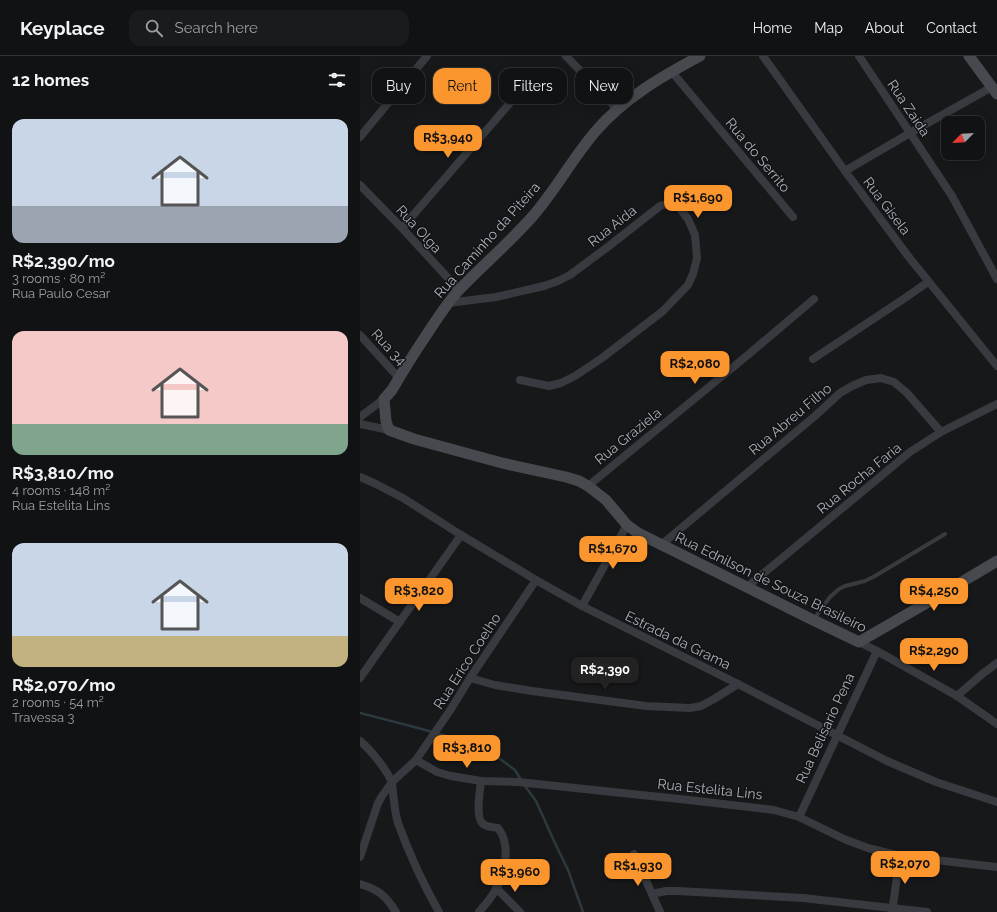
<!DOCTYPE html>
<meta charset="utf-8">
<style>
:root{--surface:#111214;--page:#1a1b1d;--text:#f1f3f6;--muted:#9c9ea0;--line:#303234;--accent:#fb952e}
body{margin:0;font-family:Raleway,sans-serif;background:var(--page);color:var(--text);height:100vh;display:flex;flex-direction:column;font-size:15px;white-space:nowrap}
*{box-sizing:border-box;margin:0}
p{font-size:13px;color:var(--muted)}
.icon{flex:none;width:22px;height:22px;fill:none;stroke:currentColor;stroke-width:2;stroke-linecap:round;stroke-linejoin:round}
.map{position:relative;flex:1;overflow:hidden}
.sheet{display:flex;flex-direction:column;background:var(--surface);width:360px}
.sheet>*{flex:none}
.hud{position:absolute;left:12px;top:12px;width:380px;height:36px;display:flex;gap:8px}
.needle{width:26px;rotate:246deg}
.fabs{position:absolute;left:581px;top:60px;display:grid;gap:8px}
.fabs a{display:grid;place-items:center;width:44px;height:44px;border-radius:8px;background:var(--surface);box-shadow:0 2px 10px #0003,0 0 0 1px var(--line);font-size:20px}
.price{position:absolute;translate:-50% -34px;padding:0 9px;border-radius:8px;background:var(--accent);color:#111;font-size:13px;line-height:26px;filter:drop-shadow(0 1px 2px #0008)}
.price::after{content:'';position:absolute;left:50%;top:24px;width:12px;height:9px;margin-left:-6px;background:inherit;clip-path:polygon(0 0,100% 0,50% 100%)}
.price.current{background:#222;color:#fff}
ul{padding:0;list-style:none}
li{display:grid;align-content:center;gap:8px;height:212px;padding:0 12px}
li span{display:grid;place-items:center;height:124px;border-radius:12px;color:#555}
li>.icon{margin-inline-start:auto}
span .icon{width:72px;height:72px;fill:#fffc;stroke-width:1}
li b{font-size:17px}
h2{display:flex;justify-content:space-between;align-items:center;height:48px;padding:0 12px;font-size:17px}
.pill{padding:0 14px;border-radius:12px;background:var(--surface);box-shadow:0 2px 10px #0003,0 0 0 1px var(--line);font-size:14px;line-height:36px}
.pill.current{background:var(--accent);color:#111}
header{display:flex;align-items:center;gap:24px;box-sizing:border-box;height:56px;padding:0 20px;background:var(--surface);border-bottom:1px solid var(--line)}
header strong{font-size:19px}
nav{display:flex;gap:22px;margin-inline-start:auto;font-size:14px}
.search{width:280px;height:36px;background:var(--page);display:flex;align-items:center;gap:10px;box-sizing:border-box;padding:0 14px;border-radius:12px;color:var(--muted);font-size:15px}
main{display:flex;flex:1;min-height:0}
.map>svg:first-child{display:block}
</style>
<header>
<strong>Keyplace</strong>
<div class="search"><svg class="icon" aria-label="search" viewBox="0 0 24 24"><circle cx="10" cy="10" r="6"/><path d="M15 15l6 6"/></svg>Search here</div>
<nav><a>Home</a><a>Map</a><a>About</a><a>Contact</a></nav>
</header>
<main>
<section class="sheet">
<h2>12 homes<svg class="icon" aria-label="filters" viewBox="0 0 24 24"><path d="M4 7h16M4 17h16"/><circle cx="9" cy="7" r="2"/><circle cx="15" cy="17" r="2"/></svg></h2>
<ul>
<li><span style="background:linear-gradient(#c9d6e8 70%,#9aa5b1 0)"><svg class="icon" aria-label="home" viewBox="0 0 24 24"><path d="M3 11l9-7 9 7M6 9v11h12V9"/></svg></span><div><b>R$2,390/mo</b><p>3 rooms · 80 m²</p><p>Rua Paulo Cesar</p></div></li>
<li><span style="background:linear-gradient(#f6c9c9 75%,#7fa58c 0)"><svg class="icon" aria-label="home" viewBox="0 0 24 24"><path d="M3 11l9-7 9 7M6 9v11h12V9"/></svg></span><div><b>R$3,810/mo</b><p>4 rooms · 148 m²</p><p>Rua Estelita Lins</p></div></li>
<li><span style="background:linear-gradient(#c9d6e8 75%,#c2b280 0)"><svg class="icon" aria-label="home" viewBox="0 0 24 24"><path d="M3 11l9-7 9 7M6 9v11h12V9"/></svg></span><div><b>R$2,070/mo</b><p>2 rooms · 54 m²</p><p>Travessa 3</p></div></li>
</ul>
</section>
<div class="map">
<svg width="637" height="856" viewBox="0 0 637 856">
<rect width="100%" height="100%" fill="#17181a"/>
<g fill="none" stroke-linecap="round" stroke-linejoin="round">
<g stroke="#2c393f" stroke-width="2.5">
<path d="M 0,657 L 58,672 L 97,683 L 128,694 L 155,714 L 161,724"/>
<path d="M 165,730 L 176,745 L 194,785 L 208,814 L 223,856"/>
</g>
<path stroke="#383a3f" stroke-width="4" d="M 454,563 L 470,541 L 479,533 L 485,530 L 505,525 L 515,520 L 585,478"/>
<g stroke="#383a3f" stroke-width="8">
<path d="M 206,0 L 257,53"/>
<path d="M 403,0 L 485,115 L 548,200 L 637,310"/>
<path d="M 499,0 L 592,140 L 637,223"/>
<path d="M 312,16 L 433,161"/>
<path d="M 0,81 L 67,0"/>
<path d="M 485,115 L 550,77 L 632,31"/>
<path d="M 0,129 L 42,172 L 99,234"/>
<path d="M 42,172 L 150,47"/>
<path d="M 88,247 L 136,241 L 184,230 L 198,225 L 210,219 L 249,190 L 300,150 L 306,148 L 313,149 L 319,151 L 328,163 L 335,179 L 337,202 L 333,218 L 328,229 L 303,255 L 242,302 L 215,320 L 201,327 L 189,330 L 160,324"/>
<path d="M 0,279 L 39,322"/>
<path d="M 453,303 L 545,242 L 568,226"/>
<path d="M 0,361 L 24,343"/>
<path d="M 0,368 L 29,374"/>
<path d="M 0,421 L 14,427 L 43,442 L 101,479 L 176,524 L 222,550 L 378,628 L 527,705 L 576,726 L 637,746"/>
<path d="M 228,430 L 383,303 L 454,243"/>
<path d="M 301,489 L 455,360 L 480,337 L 492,330 L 506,324 L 521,322 L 534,326 L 547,337 L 581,376"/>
<path d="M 387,531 L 550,396 L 581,376 L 637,348"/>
<path d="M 0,542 L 40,566"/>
<path d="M 222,550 L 267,469"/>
<path d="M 499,586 L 517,595 L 597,640 L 637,668"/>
<path d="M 0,622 L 101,479"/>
<path d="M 110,622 L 135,629 L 172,635 L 286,650 L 330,652 L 341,650 L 354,643 L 378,628"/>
<path d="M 597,640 L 621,619 L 637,607"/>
<path d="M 0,685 C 9,692 30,717 32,728 C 34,741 34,755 38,767 C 49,797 63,828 79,856"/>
<path d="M 56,704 L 77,716 L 91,720 L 121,725 L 158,726 L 329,744 L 414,754 L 439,761 L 484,783 L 508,792 L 540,800 L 637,811"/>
<path d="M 439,761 L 517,595"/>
<path d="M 274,798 L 300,856"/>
<path d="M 0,801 L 18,747 L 22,740 L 32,726 L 56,704 L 91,653 L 110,622 L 176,524"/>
<path d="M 0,828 C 18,833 26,840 36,856"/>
<path d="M 136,832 L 160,856"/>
<path d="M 292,838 L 306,835 L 318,835 L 443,842 L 567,856"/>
<path d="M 119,856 C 128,846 138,833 142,820 C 147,805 148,784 138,772 C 133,771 127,771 123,768 C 115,762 120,735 121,725"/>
<path d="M 532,856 L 540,800"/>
</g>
<g stroke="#464a4f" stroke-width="11">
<path d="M 340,0 C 301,21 264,42 235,76 C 212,103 195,135 172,161 C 149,187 123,209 99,234 C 87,247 77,263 67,278 C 55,296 43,315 32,334 L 24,343 L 26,365 L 29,374 L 54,383 L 142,407 L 206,421 L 219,425 L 228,430 L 246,444 L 267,469 L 278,477 L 453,564 L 499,586 L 570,545 L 637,505"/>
<path d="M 609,0 L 637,38"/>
</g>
</g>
<g text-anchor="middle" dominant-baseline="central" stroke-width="3" stroke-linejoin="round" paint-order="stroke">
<g font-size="14" fill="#a9b1ba" stroke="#121315">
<text transform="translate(549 52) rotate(56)">Rua Zaida</text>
<text transform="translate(398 99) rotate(50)">Rua do Serrito</text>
<text transform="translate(527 150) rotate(53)">Rua Gisela</text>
<text transform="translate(252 170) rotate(-38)">Rua Aida</text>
<text transform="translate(59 173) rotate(47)">Rua Olga</text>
<text transform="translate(127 184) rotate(-48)">Rua Caminho da Piteira</text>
<text transform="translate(29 291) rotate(47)">Rua 34</text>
<text transform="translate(430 363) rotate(-40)">Rua Abreu Filho</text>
<text transform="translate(268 380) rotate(-39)">Rua Graziela</text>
<text transform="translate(499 422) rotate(-39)">Rua Rocha Faria</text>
<text transform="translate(411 526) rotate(26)">Rua Ednilson de Souza Brasileiro</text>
<text transform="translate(318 584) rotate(26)">Estrada da Grama</text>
<text transform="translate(107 605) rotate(-57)">Rua Erico Coelho</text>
<text transform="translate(465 672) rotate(-65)">Rua Belisario Pena</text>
<text transform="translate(350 733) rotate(6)">Rua Estelita Lins</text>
</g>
</g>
</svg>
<div class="fabs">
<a><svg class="needle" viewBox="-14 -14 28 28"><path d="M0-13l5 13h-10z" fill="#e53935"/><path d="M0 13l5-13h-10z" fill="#9c9ea0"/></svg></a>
</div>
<b class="price" style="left:88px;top:103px">R$3,940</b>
<b class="price" style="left:338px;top:163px">R$1,690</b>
<b class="price" style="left:335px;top:329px">R$2,080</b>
<b class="price" style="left:253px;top:514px">R$1,670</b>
<b class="price" style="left:59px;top:556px">R$3,820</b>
<b class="price" style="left:574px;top:556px">R$4,250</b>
<b class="price" style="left:574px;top:616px">R$2,290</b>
<b class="price current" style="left:245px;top:635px">R$2,390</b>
<b class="price" style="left:107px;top:713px">R$3,810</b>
<b class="price" style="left:545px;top:829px">R$2,070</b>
<b class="price" style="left:278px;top:831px">R$1,930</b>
<b class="price" style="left:155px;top:837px">R$3,960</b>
<div class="hud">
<a class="pill">Buy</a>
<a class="pill current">Rent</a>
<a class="pill">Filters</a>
<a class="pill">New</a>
</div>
</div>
</main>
